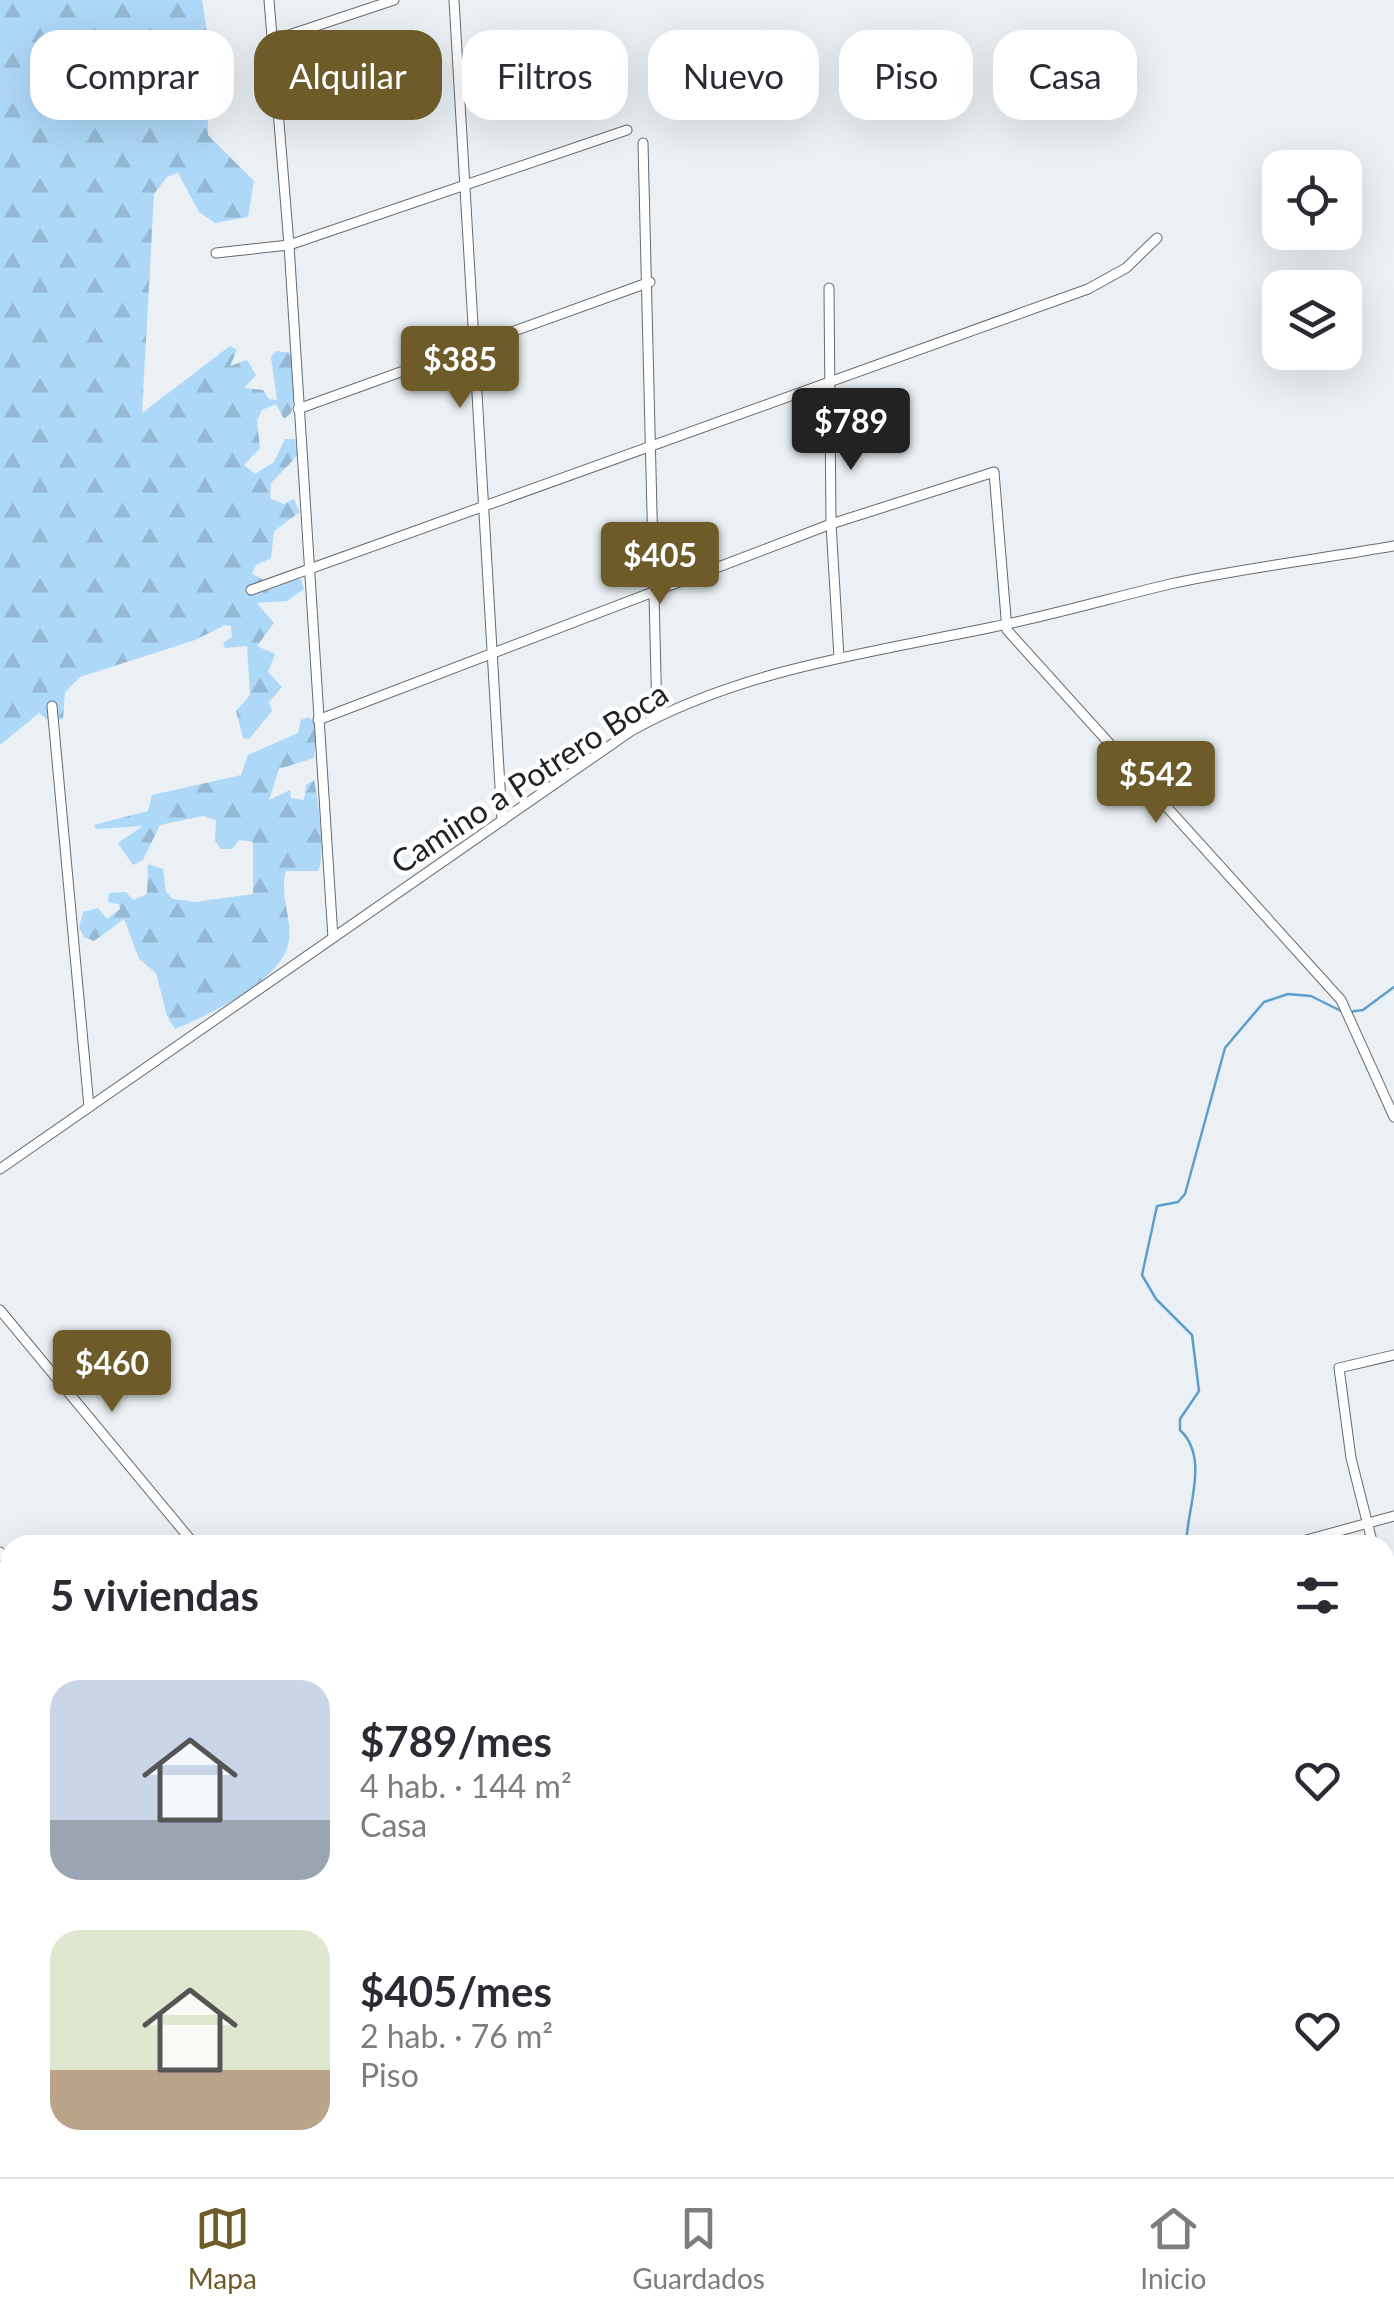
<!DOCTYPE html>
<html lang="es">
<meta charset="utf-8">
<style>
:root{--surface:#fff;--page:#f2f2f3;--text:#2b2b33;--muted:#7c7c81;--line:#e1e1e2;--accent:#6d5c2a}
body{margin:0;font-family:Lato,sans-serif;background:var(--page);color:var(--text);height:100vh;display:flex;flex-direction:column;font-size:38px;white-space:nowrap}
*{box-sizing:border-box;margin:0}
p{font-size:32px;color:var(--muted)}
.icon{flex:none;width:55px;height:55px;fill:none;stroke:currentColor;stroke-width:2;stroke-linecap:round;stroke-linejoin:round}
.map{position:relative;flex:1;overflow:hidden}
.details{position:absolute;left:0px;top:1535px;width:1395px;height:642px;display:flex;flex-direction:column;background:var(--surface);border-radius:30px 30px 0 0;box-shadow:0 10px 40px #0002}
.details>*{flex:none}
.guide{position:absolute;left:30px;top:30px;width:1335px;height:90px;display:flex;gap:20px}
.tools{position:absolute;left:1262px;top:150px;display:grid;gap:20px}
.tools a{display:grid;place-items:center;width:100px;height:100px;border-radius:20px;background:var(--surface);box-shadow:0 10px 40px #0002;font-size:50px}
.price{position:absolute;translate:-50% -85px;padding:0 22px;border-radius:10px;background:var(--accent);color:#fff;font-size:32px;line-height:65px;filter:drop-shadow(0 2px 5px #0008)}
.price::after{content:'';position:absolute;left:50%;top:60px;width:30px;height:22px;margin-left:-15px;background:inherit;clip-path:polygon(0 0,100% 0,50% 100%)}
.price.current{background:#222;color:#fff}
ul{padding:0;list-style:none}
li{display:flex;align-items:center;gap:30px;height:250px;padding:0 50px}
li span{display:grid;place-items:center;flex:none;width:280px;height:200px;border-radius:30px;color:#555}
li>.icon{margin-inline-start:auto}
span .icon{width:120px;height:120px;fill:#fffc;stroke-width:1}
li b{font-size:42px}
h2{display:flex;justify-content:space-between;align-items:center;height:120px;padding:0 50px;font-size:42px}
.pill{padding:0 35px;border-radius:30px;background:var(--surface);box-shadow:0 10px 40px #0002;font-size:35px;line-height:90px}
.pill.current{background:var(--accent);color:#fff}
.tab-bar{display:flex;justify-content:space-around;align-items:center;height:140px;border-top:2px solid var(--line);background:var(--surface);font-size:28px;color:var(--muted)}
.tab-bar a{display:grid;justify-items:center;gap:5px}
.tab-bar .current{color:var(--accent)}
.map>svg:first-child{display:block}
</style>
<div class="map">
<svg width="1394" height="2177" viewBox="0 0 1394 2177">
<defs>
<pattern id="forest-firs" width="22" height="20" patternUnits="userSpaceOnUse" patternTransform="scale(2.5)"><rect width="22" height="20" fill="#aed8f8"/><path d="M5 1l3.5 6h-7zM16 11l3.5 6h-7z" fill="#95b9d4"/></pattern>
</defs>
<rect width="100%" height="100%" fill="#eaf0f4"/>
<g fill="url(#forest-firs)">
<path d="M 0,0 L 202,0 L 207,32 L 208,135 L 254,181 L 248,217 L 215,223 L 199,212 L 178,173 L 167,177 L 154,194 L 142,413 L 230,346 L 237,350 L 230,366 L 247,360 L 256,375 L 244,388 L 263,390 L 269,399 L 277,400 L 271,357 L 276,351 L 292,353 L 295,392 L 291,413 L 284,419 L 276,404 L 262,410 L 257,421 L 260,448 L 244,465 L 255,474 L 274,462 L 285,439 L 295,439 L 298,455 L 271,483 L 270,498 L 284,504 L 294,499 L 300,512 L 274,531 L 271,558 L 256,565 L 252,574 L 274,584 L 301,579 L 304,589 L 287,601 L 257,603 L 274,623 L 257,646 L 275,654 L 268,672 L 282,687 L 269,702 L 272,711 L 249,739 L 243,738 L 236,711 L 250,695 L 247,646 L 225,648 L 223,643 L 232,637 L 231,626 L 225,625 L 195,640 L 80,677 L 65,692 L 63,719 L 48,720 L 39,713 L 0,745 Z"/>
<path d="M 309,717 L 318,727 L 314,758 L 279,769 L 269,800 L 290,790 L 291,798 L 304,800 L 306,785 L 314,780 C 318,797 326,858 318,871 L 286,871 C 279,894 292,917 289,940 C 285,979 209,1015 175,1029 L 167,1016 L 156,973 L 139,959 L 124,919 L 94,941 L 84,937 L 79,928 L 83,912 L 98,908 L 107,919 L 120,909 L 119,904 L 108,902 L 109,893 L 126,892 L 133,900 L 147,894 L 148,864 L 163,869 L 166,892 L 173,899 L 195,902 L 253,894 L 253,842 L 239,840 L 232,849 L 221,849 L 215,841 L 216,820 L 203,816 L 160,825 L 143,860 L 133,865 L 118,843 L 143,826 L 96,829 L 94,825 L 148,811 L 152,795 L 241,775 L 248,755 L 298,733 L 301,720 Z"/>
</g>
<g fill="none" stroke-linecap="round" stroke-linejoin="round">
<g stroke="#5e9ecc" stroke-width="2.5">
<path d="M 1348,1012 L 1363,1010 L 1394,987"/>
<path d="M 1186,1545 C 1187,1507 1210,1458 1180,1430 L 1180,1419 L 1199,1391 L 1192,1335 L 1156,1299 L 1142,1275 L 1157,1206 L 1178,1202 L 1185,1194 L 1225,1048 L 1235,1036 L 1264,1002 L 1288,994 L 1311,996 L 1341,1011"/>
<path d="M 808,2177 L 816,2168"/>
</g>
<defs>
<g id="minor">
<path d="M 269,0 L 289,245 L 333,938"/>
<path d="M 454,0 L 502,821"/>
<path d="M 271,41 L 394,0"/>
<path d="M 643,143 L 657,717"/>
<path d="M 216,253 L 289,245 L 627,130"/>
<path d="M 829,288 L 831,524 L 839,658"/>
<path d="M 298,409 L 650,282"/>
<path d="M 251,590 L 1088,289 L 1126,268 L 1157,238"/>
<path d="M 52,706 L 89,1107"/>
<path d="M 318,720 L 831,524 L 994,472 L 1007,630 L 1341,1000 L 1394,1117"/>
<path d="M 0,1169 L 631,731 C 743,669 869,653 993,627 C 1053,615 1111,598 1170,584 C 1243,568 1320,559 1394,546"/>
<path d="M 0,1310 L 195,1545"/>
<path d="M 1288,1545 L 1394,1516"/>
<path d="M 1373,1545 L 1351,1458 L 1339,1368 L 1394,1355"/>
<path d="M 0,1552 L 10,1564"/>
<path d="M 1385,1591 L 1394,1626"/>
<path d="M 0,1606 L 10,1598"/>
<path d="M 1385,1723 L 1394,1721"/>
<path d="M 0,1790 L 10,1801"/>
<path d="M 1385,1931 L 1394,1929"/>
<path d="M 0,1971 L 10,1956"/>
<path d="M 0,2003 L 10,2015"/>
<path d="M 1385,2140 L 1394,2137"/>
<path d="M 0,2149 L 10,2138"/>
<path d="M 310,2168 L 318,2177"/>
<path d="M 516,2168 L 524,2177"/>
<path d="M 1078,2168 L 1081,2177"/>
<path d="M 1379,2168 L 1382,2177"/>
<path d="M 125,2177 L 133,2168"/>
<path d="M 206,2177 L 211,2168"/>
<path d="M 338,2177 L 350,2168"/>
<path d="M 1242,2177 L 1278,2168"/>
</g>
</defs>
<use href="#minor" stroke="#666b6f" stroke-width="11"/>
<use href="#minor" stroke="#fff" stroke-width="9"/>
</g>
<g text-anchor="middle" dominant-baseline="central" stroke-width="9" stroke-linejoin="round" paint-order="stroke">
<g font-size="32" fill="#212324" stroke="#fff">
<text transform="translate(529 777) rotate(-33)">Camino a Potrero Boca</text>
</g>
</g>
</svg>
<div class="tools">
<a><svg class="icon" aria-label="locate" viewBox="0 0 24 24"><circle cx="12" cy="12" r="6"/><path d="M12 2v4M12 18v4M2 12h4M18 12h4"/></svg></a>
<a><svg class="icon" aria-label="layers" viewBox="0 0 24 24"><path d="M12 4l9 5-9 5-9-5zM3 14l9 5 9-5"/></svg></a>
</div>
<b class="price" style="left:460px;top:411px">$385</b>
<b class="price current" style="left:851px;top:473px">$789</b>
<b class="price" style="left:660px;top:607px">$405</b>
<b class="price" style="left:1156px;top:826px">$542</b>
<b class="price" style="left:112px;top:1415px">$460</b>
<div class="guide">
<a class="pill">Comprar</a>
<a class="pill current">Alquilar</a>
<a class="pill">Filtros</a>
<a class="pill">Nuevo</a>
<a class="pill">Piso</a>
<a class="pill">Casa</a>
</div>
<section class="details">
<h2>5 viviendas<svg class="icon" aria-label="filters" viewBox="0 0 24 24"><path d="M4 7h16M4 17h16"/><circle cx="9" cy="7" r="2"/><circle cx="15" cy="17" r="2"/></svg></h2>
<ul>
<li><span style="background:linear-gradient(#c9d6e8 70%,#9aa5b1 0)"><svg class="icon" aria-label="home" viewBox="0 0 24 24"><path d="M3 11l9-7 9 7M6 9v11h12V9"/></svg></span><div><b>$789/mes</b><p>4 hab. · 144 m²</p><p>Casa</p></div><svg class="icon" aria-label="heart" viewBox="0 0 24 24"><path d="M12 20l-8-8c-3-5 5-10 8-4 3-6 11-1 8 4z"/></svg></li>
<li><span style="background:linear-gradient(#dfe7d0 70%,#b9a48a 0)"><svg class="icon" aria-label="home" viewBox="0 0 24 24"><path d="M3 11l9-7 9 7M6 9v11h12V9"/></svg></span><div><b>$405/mes</b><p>2 hab. · 76 m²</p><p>Piso</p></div><svg class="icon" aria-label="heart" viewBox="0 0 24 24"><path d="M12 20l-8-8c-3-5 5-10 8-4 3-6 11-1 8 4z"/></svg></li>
</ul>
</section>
</div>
<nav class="tab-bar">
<a class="current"><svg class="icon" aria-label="map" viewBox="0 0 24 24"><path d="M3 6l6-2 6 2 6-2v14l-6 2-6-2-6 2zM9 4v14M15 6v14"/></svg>Mapa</a>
<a><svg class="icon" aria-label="saved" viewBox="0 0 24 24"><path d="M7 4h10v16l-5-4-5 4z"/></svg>Guardados</a>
<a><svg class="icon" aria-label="home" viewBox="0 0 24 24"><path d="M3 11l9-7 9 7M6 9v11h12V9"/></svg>Inicio</a>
</nav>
